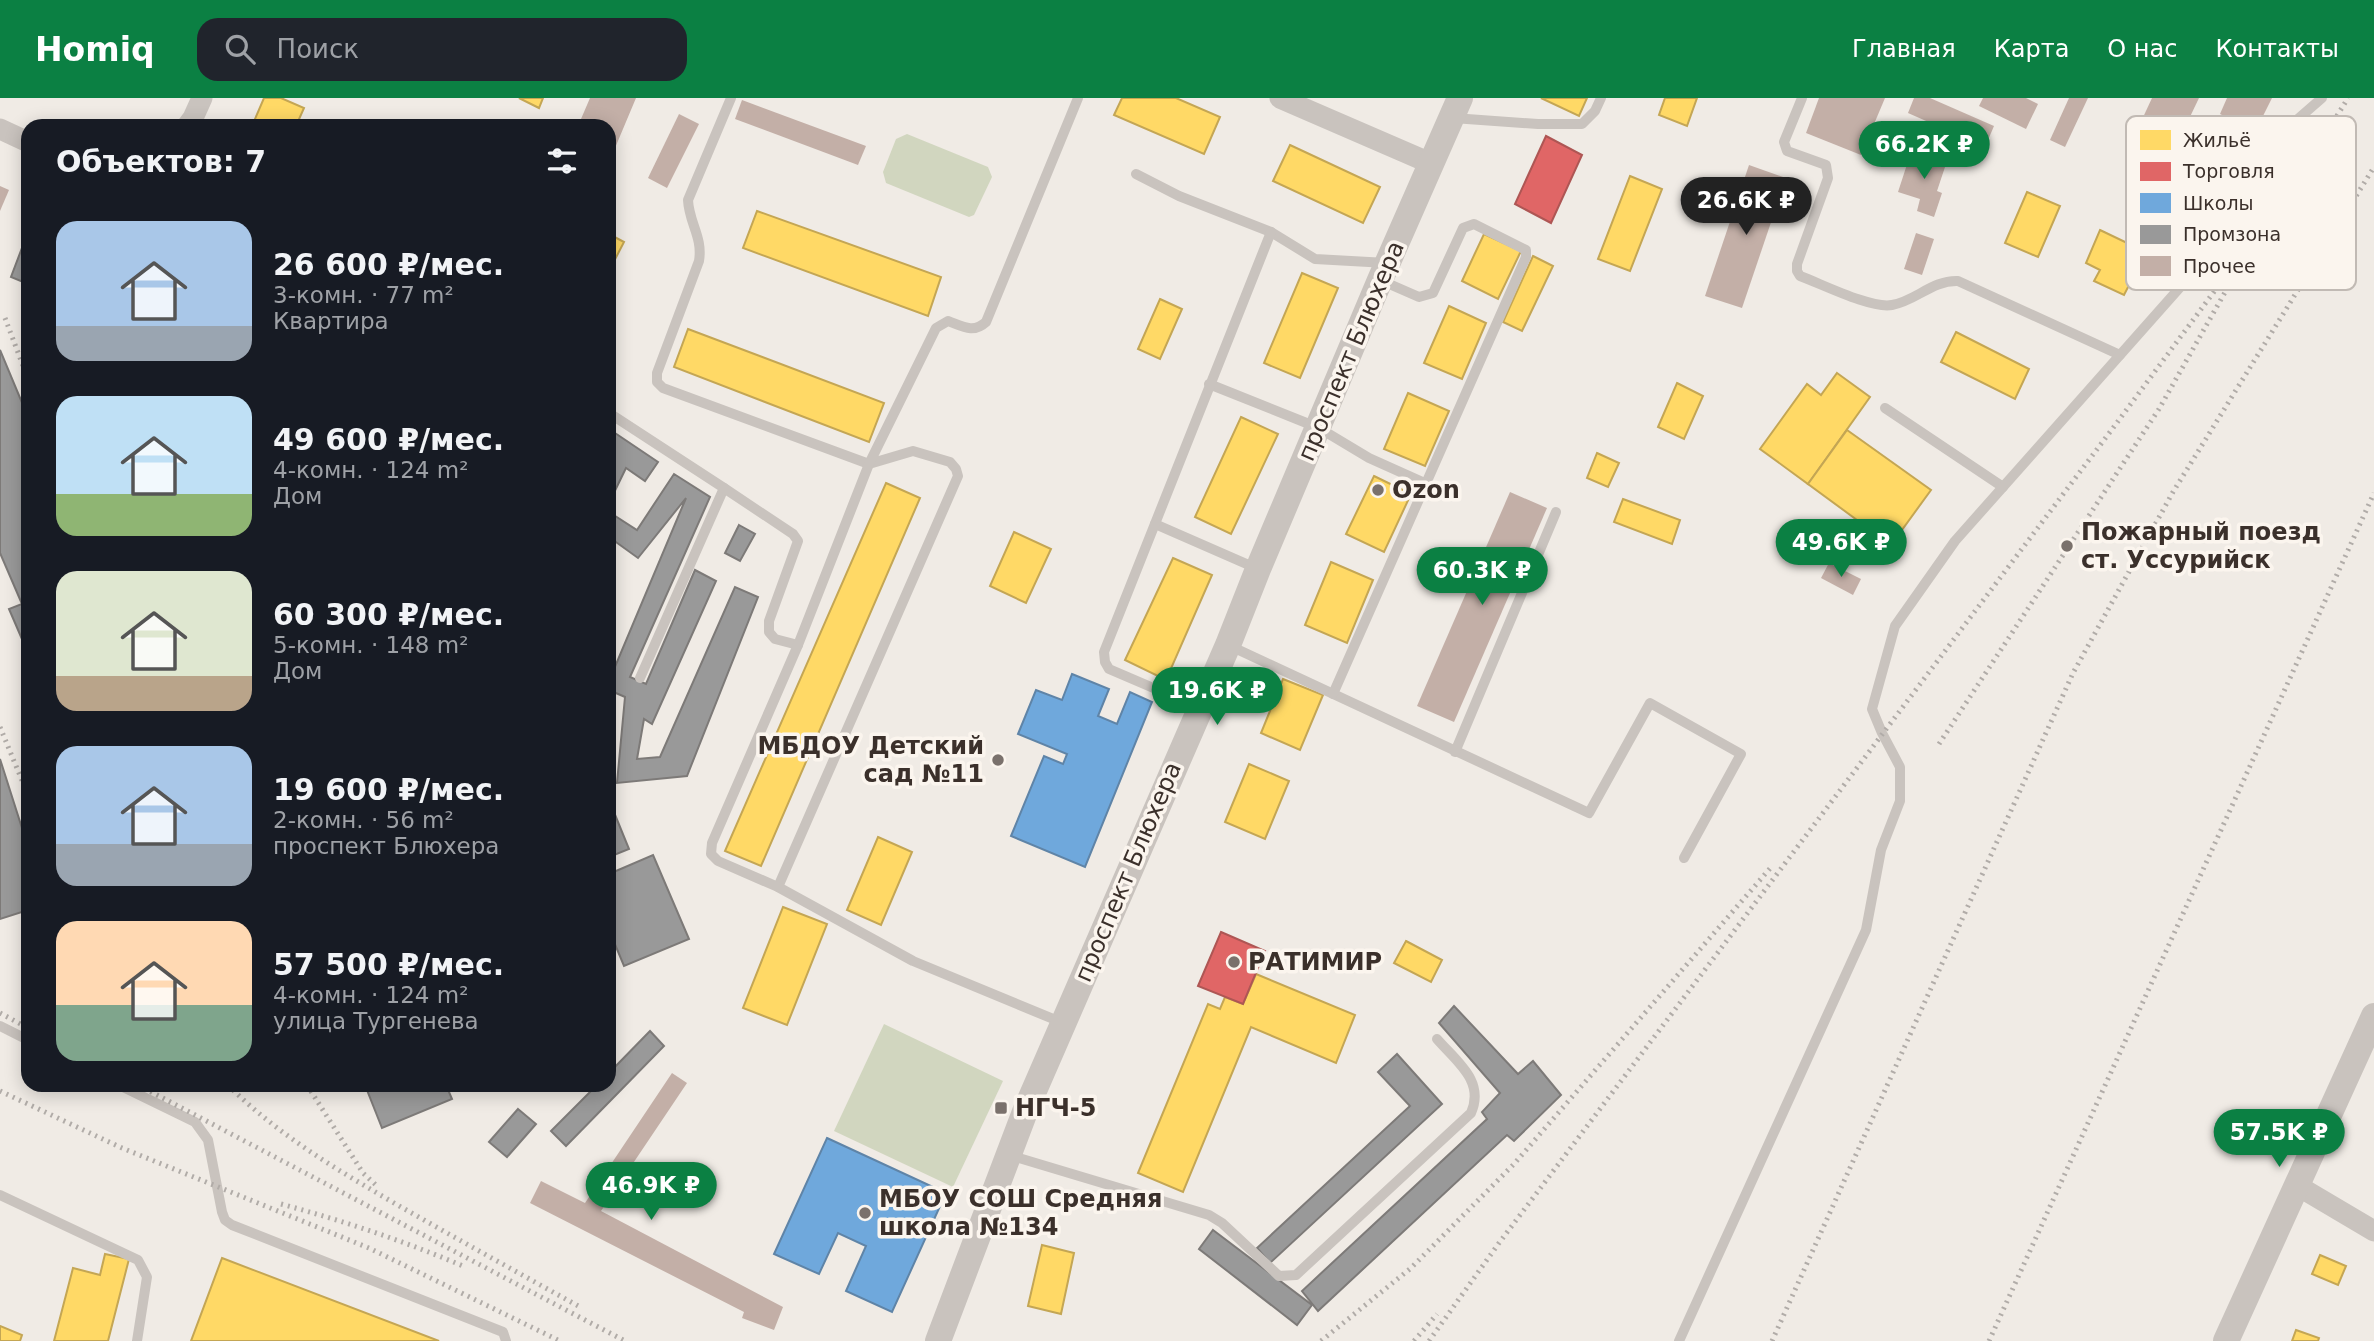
<!DOCTYPE html>
<html lang="ru">
<meta charset="utf-8">
<style>
:root{--surface:#171b24;--page:#20242c;--text:#f1f3f6;--muted:#9ea1a6;--accent:#0b8043}
body{margin:0;font-family:"DejaVu Sans",sans-serif;background:var(--page);color:var(--text);height:100vh;display:flex;flex-direction:column;font-size:26px;white-space:nowrap}
*{box-sizing:border-box;margin:0}
p{font-size:23px;color:var(--muted)}
.icon{flex:none;width:38px;height:38px;fill:none;stroke:currentColor;stroke-width:2;stroke-linecap:round;stroke-linejoin:round}
.map{position:relative;flex:1;overflow:hidden}
.panel{position:absolute;left:21px;top:21px;width:595px;height:973px;display:flex;flex-direction:column;background:var(--surface);border-radius:21px;box-shadow:0 4px 18px #0003}
.panel>*{flex:none}
.price{position:absolute;translate:-50% -60px;padding:0 16px;border-radius:24px;background:var(--accent);color:#fff;font-size:23px;line-height:46px;filter:drop-shadow(0 2px 4px #0008)}
.price::after{content:'';position:absolute;left:50%;top:42px;width:21px;height:16px;margin-left:-10px;background:inherit;clip-path:polygon(0 0,100% 0,50% 100%)}
.price.active{background:#222;color:#fff}
ul{padding:0;list-style:none}
li{display:flex;align-items:center;gap:21px;height:175px;padding:0 35px}
li span{display:grid;place-items:center;flex:none;width:196px;height:140px;border-radius:21px;color:#555}
li>.icon{margin-inline-start:auto}
span .icon{width:84px;height:84px;fill:#fffc;stroke-width:1}
li b{font-size:30px}
h2{display:flex;justify-content:space-between;align-items:center;height:84px;padding:0 35px;font-size:30px}
header{display:flex;align-items:center;gap:42px;box-sizing:border-box;height:98px;padding:0 35px;background:var(--accent);color:#fff}
header strong{font-size:33px}
nav{display:flex;gap:38px;margin-inline-start:auto;font-size:24px}
.search{width:490px;height:63px;background:var(--page);display:flex;align-items:center;gap:18px;box-sizing:border-box;padding:0 24px;border-radius:21px;color:var(--muted);font-size:26px}
.map>svg:first-child{display:block}
</style>
<header>
<strong>Homiq</strong>
<div class="search"><svg class="icon" aria-label="search" viewBox="0 0 24 24"><circle cx="10" cy="10" r="6"/><path d="M15 15l6 6"/></svg>Поиск</div>
<nav><a>Главная</a><a>Карта</a><a>О нас</a><a>Контакты</a></nav>
</header>
<div class="map">
<svg width="2374" height="1243" viewBox="0 0 2374 1243">
<rect width="100%" height="100%" fill="#f0ebe5"/>
<g fill="#d1d6bf">
<path d="M 907,36 L 988,69 L 992,79 L 974,117 L 969,119 L 886,85 L 883,74 L 896,41 Z"/>
<path d="M 884,926 L 1003,983 L 953,1089 L 834,1033 Z"/>
</g>
<g fill="#ffd966" stroke="#c4a654" stroke-width="2">
<path d="M 264,0 L 281,0 L 304,10 L 296,28 L 252,28 Z"/>
<path d="M 519,0 L 543,0 L 539,10 Z"/>
<path d="M 1122,0 L 1176,0 L 1220,19 L 1204,56 L 1114,17 Z"/>
<path d="M 1541,0 L 1587,0 L 1579,18 Z"/>
<path d="M 1665,0 L 1697,0 L 1687,28 L 1659,17 Z"/>
<path d="M 1290,47 L 1380,89 L 1363,125 L 1273,83 Z"/>
<path d="M 1630,78 L 1662,91 L 1630,173 L 1598,161 Z"/>
<path d="M 2027,94 L 2060,108 L 2038,159 L 2005,145 Z"/>
<path d="M 757,113 L 941,179 L 928,218 L 743,150 Z"/>
<path d="M 2100,132 L 2146,154 L 2124,197 L 2094,183 L 2100,172 L 2086,165 Z"/>
<path d="M 609,136 L 624,144 L 609,173 Z"/>
<path d="M 1484,136 L 1521,153 L 1498,201 L 1462,183 Z"/>
<path d="M 1533,158 L 1553,168 L 1522,233 L 1503,224 Z"/>
<path d="M 1302,175 L 1338,190 L 1300,280 L 1264,265 Z"/>
<path d="M 1160,201 L 1182,211 L 1160,261 L 1138,251 Z"/>
<path d="M 1449,208 L 1486,225 L 1462,281 L 1424,265 Z"/>
<path d="M 688,231 L 884,305 L 869,344 L 674,269 Z"/>
<path d="M 1956,234 L 2029,271 L 2015,301 L 1941,264 Z"/>
<path d="M 1837,275 L 1870,299 L 1808,386 L 1760,351 L 1807,286 L 1821,297 Z"/>
<path d="M 1677,285 L 1703,298 L 1684,341 L 1658,329 Z"/>
<path d="M 1408,295 L 1449,313 L 1425,368 L 1384,351 Z"/>
<path d="M 1241,319 L 1278,336 L 1231,436 L 1195,419 Z"/>
<path d="M 1847,332 L 1931,392 L 1891,447 L 1808,386 Z"/>
<path d="M 1597,355 L 1619,365 L 1608,389 L 1587,380 Z"/>
<path d="M 1374,378 L 1411,396 L 1384,454 L 1346,436 Z"/>
<path d="M 886,385 L 920,400 L 761,768 L 725,753 Z"/>
<path d="M 1623,401 L 1680,422 L 1672,446 L 1614,424 Z"/>
<path d="M 1014,434 L 1051,451 L 1026,505 L 990,488 Z"/>
<path d="M 1173,460 L 1212,477 L 1166,582 L 1125,562 Z"/>
<path d="M 1331,464 L 1373,482 L 1347,545 L 1305,527 Z"/>
<path d="M 1283,581 L 1323,597 L 1300,652 L 1261,635 Z"/>
<path d="M 1249,666 L 1289,683 L 1265,741 L 1225,724 Z"/>
<path d="M 878,739 L 912,754 L 881,827 L 847,812 Z"/>
<path d="M 783,809 L 827,826 L 787,927 L 743,910 Z"/>
<path d="M 1406,843 L 1442,862 L 1431,884 L 1394,865 Z"/>
<path d="M 1256,876 L 1355,917 L 1336,965 L 1251,929 L 1183,1094 L 1138,1075 L 1208,906 L 1220,911 L 1225,899 L 1243,906 Z"/>
<path d="M 1042,1147 L 1074,1155 L 1061,1216 L 1028,1208 Z"/>
<path d="M 105,1156 L 129,1161 L 108,1243 L 54,1243 L 73,1170 L 100,1177 Z"/>
<path d="M 2320,1157 L 2346,1168 L 2338,1187 L 2312,1176 Z"/>
<path d="M 222,1160 L 439,1243 L 191,1243 Z"/>
<path d="M 0,1228 L 22,1237 L 20,1243 L 0,1243 Z"/>
<path d="M 2296,1232 L 2319,1240 L 2318,1243 L 2292,1243 Z"/>
</g>
<g fill="#e06666" stroke="#ae5654" stroke-width="2">
<path d="M 1546,38 L 1582,57 L 1551,125 L 1515,106 Z"/>
<path d="M 1221,834 L 1265,853 L 1243,906 L 1198,888 Z"/>
</g>
<g fill="#6fa8dc" stroke="#5f84a7" stroke-width="2">
<path d="M 1072,576 L 1109,591 L 1098,618 L 1117,626 L 1130,594 L 1152,604 L 1085,769 L 1011,738 L 1044,658 L 1063,666 L 1067,656 L 1018,636 L 1036,592 L 1062,602 Z"/>
<path d="M 827,1040 L 946,1095 L 892,1214 L 846,1193 L 866,1148 L 838,1135 L 819,1176 L 774,1156 Z"/>
</g>
<g fill="#999" stroke="#7d7a78" stroke-width="2">
<path d="M 28,134 L 28,186 L 11,179 Z"/>
<path d="M 0,252 L 28,319 L 28,555 L 9,511 L 22,506 L 0,455 Z"/>
<path d="M 609,331 L 658,364 L 645,383 L 626,370 L 609,405 Z"/>
<path d="M 674,376 L 710,399 L 630,579 L 646,586 L 695,472 L 716,483 L 652,626 L 644,621 L 637,661 L 660,659 L 735,489 L 758,499 L 687,678 L 617,685 L 625,599 L 609,592 L 609,583 L 686,400 L 638,460 L 609,439 L 609,414 L 637,432 Z"/>
<path d="M 739,427 L 755,436 L 740,463 L 725,455 Z"/>
<path d="M 0,661 L 28,749 L 28,812 L 0,821 Z"/>
<path d="M 609,702 L 629,751 L 609,759 Z"/>
<path d="M 653,757 L 689,841 L 624,868 L 609,832 L 609,776 Z"/>
<path d="M 1454,908 L 1518,976 L 1533,963 L 1561,997 L 1514,1043 L 1507,1037 L 1318,1213 L 1302,1193 L 1487,1021 L 1482,1014 L 1500,995 L 1439,925 Z"/>
<path d="M 650,933 L 664,948 L 566,1048 L 551,1033 L 597,987 L 609,987 L 609,975 Z"/>
<path d="M 1397,956 L 1442,1006 L 1270,1165 L 1257,1150 L 1410,1008 L 1378,974 Z"/>
<path d="M 365,987 L 446,987 L 452,1001 L 382,1030 Z"/>
<path d="M 518,1011 L 536,1026 L 507,1059 L 489,1044 Z"/>
<path d="M 1213,1132 L 1312,1207 L 1297,1227 L 1199,1151 Z"/>
</g>
<g fill="#c3afa7">
<path d="M 590,0 L 636,0 L 615,50 L 609,48 L 609,28 L 578,28 Z"/>
<path d="M 1819,0 L 1885,0 L 1861,57 L 1806,35 Z"/>
<path d="M 1914,0 L 1930,0 L 1994,28 L 1985,49 L 1908,15 Z"/>
<path d="M 1983,0 L 2026,0 L 2038,6 L 2026,31 L 1979,8 Z"/>
<path d="M 2069,0 L 2088,0 L 2065,49 L 2050,42 Z"/>
<path d="M 2152,0 L 2199,0 L 2177,46 L 2139,28 Z"/>
<path d="M 2227,0 L 2272,0 L 2213,118 L 2196,110 L 2238,25 L 2220,16 Z"/>
<path d="M 742,2 L 866,48 L 858,67 L 735,21 Z"/>
<path d="M 679,16 L 699,26 L 667,90 L 648,80 Z"/>
<path d="M 1912,51 L 1947,63 L 1937,93 L 1942,95 L 1934,119 L 1917,113 L 1920,101 L 1898,94 Z"/>
<path d="M 1749,67 L 1786,80 L 1742,210 L 1705,198 Z"/>
<path d="M 0,88 L 9,92 L 0,113 Z"/>
<path d="M 1916,135 L 1934,141 L 1922,177 L 1904,171 Z"/>
<path d="M 1510,394 L 1547,410 L 1454,624 L 1417,608 Z"/>
<path d="M 1829,465 L 1861,481 L 1853,497 L 1821,480 Z"/>
<path d="M 672,975 L 687,985 L 601,1113 L 783,1209 L 774,1232 L 742,1220 L 744,1214 L 530,1105 L 541,1083 L 585,1105 Z"/>
</g>
<g fill="none" stroke-linecap="round" stroke-linejoin="round">
<g stroke="#c9c3be" stroke-width="10">
<path d="M 731,0 L 688,102 C 689,125 703,139 699,163 L 657,275 L 657,284 L 663,290 L 869,366 L 913,353 L 950,364 L 956,371 L 958,378 L 778,789"/>
<path d="M 1802,0 L 1784,44 L 1787,53 L 1826,67 L 1828,80 L 1797,166 L 1797,173 L 1800,178 C 1822,186 1871,211 1892,207 C 1916,203 1932,182 1958,183 L 2120,257"/>
<path d="M 1453,20 L 1538,26 L 1582,26 L 1595,13 L 1601,0"/>
<path d="M 1136,76 L 1179,98 L 1271,134 L 1315,161 L 1387,165"/>
<path d="M 1209,286 L 1319,330 L 1369,360 L 1427,386"/>
<path d="M 1885,310 L 2003,389"/>
<path d="M 609,315 L 724,390 L 640,580"/>
<path d="M 724,390 L 793,436 L 798,443 L 769,523 L 769,534 L 775,541 L 798,547"/>
<path d="M 1155,426 L 1258,471"/>
<path d="M 1228,547 L 1589,715 L 1650,605 L 1741,656 L 1684,760"/>
<path d="M 1333,596 L 1526,159 L 1526,152 L 1474,126 L 1463,130 L 1433,195 L 1419,199 L 1380,182"/>
<path d="M 1200,610 L 1109,571 L 1105,564 L 1104,554 L 1271,134"/>
<path d="M 1455,654 L 1556,414"/>
<path d="M 1063,925 L 913,863 L 778,789 L 718,763 L 711,756 L 712,745 L 798,547 L 869,366 L 936,230 L 948,223 C 962,228 973,236 986,224 L 1078,0"/>
<path d="M 0,928 L 28,942"/>
<path d="M 119,987 L 195,1024 L 208,1042 L 222,1114 L 225,1122 L 232,1127 L 503,1234 L 506,1243"/>
<path d="M 1009,1057 L 1209,1117 L 1222,1125 L 1279,1178 L 1296,1177 L 1471,1015 C 1485,983 1457,964 1437,941"/>
<path d="M 0,1097 L 138,1162 L 147,1179 L 137,1243"/>
<path d="M 1679,1243 L 1866,832 L 1881,752 L 1900,703 L 1900,669 L 1882,635 L 1872,611 L 1895,528 L 1955,443 L 2253,107 L 2268,58 L 2284,33 L 2322,0"/>
</g>
<g stroke="#c9c3be" stroke-width="21">
<path d="M 1280,0 L 1430,65"/>
<path d="M 187,28 L 193,20 L 202,0"/>
<path d="M 0,31 L 28,44"/>
<path d="M 2298,1088 L 2374,1133"/>
</g>
<g stroke="#c9c3be" stroke-width="26">
<path d="M 938,1243 L 1026,1011 L 1228,547 L 1258,471 L 1380,182 L 1460,0"/>
<path d="M 2226,1243 L 2374,918"/>
</g>
<g stroke="#b1aca8" stroke-width="5" stroke-dasharray="2 5" stroke-linecap="butt">
<path d="M 2255,140 L 2291,92 L 2348,0"/>
<path d="M 5,220 L 28,281"/>
<path d="M 0,629 L 28,697"/>
<path d="M 1939,646 L 2159,311 L 2228,189"/>
<path d="M 0,915 L 28,930"/>
<path d="M 138,987 L 625,1243"/>
<path d="M 228,987 C 279,1038 339,1073 401,1109 C 461,1143 522,1177 582,1210"/>
<path d="M 307,987 L 363,1075 L 376,1087"/>
<path d="M 0,993 L 122,1050 L 369,1150 L 560,1243"/>
<path d="M 281,1106 C 344,1123 404,1143 463,1168"/>
<path d="M 1321,1243 L 1411,1170 L 1514,1066 L 1773,767"/>
<path d="M 1414,1243 L 1437,1216"/>
<path d="M 1429,1243 L 1499,1145 L 2113,330 L 2259,133"/>
<path d="M 1772,1243 L 2073,575 L 2173,394 L 2374,69"/>
<path d="M 1989,1243 L 2374,395"/>
</g>
</g>
<g fill="#7a716c" stroke="#fbf5ee" stroke-width="2.5">
<circle cx="1378" cy="392" r="7"/>
<circle cx="2067" cy="448" r="7"/>
<circle cx="998" cy="662" r="7"/>
<circle cx="1234" cy="864" r="7"/>
<rect x="994" y="1003" width="14" height="14" rx="3.5"/>
<circle cx="865" cy="1115" r="7"/>
</g>
<g text-anchor="middle" dominant-baseline="central" stroke-width="7" stroke-linejoin="round" paint-order="stroke">
<g font-size="24" fill="#3b302b" stroke="#fbf5ee">
<text transform="translate(1351 253) rotate(-67)">проспект Блюхера</text>
<text transform="translate(1128 774) rotate(-67)">проспект Блюхера</text>
</g>
<g font-size="24" font-weight="bold" fill="#3b302b" stroke="#fbf5ee" text-anchor="start">
<text x="1392" y="392">Ozon</text>
<text x="2081" y="434">Пожарный поезд<tspan x="2081" dy="28">ст. Уссурийск</tspan></text>
<text x="984" y="648" text-anchor="end">МБДОУ Детский<tspan x="984" dy="28">сад №11</tspan></text>
<text x="1248" y="864">РАТИМИР</text>
<text x="1015" y="1010">НГЧ-5</text>
<text x="879" y="1101">МБОУ СОШ Средняя<tspan x="879" dy="28">школа №134</tspan></text>
</g>
</g>
<rect x="2126" y="18" width="230" height="174" rx="10" fill="#fbf5ee" stroke="#c1bab4" stroke-width="2"/>
<rect x="2140" y="32" width="31" height="20" fill="#ffd966"/>
<rect x="2140" y="64" width="31" height="19" fill="#e06666"/>
<rect x="2140" y="95" width="31" height="20" fill="#6fa8dc"/>
<rect x="2140" y="127" width="31" height="19" fill="#999"/>
<rect x="2140" y="158" width="31" height="20" fill="#c3afa7"/>
<g font-size="19" fill="#3b302b">
<text x="2183" y="49">Жильё</text>
<text x="2183" y="80">Торговля</text>
<text x="2183" y="112">Школы</text>
<text x="2183" y="143">Промзона</text>
<text x="2183" y="175">Прочее</text>
</g>
</svg>
<b class="price" style="left:1924px;top:83px">66.2K ₽</b>
<b class="price active" style="left:1746px;top:139px">26.6K ₽</b>
<b class="price" style="left:1841px;top:481px">49.6K ₽</b>
<b class="price" style="left:1482px;top:509px">60.3K ₽</b>
<b class="price" style="left:1217px;top:629px">19.6K ₽</b>
<b class="price" style="left:2279px;top:1071px">57.5K ₽</b>
<b class="price" style="left:651px;top:1124px">46.9K ₽</b>
<section class="panel">
<h2>Объектов: 7<svg class="icon" aria-label="filters" viewBox="0 0 24 24"><path d="M4 7h16M4 17h16"/><circle cx="9" cy="7" r="2"/><circle cx="15" cy="17" r="2"/></svg></h2>
<ul>
<li><span style="background:linear-gradient(#a9c7e8 75%,#9aa5b1 0)"><svg class="icon" aria-label="home" viewBox="0 0 24 24"><path d="M3 11l9-7 9 7M6 9v11h12V9"/></svg></span><div><b>26 600 ₽/мес.</b><p>3-комн. · 77 m²</p><p>Квартира</p></div></li>
<li><span style="background:linear-gradient(#bfe0f5 70%,#8fb573 0)"><svg class="icon" aria-label="home" viewBox="0 0 24 24"><path d="M3 11l9-7 9 7M6 9v11h12V9"/></svg></span><div><b>49 600 ₽/мес.</b><p>4-комн. · 124 m²</p><p>Дом</p></div></li>
<li><span style="background:linear-gradient(#dfe7d0 75%,#b9a48a 0)"><svg class="icon" aria-label="home" viewBox="0 0 24 24"><path d="M3 11l9-7 9 7M6 9v11h12V9"/></svg></span><div><b>60 300 ₽/мес.</b><p>5-комн. · 148 m²</p><p>Дом</p></div></li>
<li><span style="background:linear-gradient(#a9c7e8 70%,#9aa5b1 0)"><svg class="icon" aria-label="home" viewBox="0 0 24 24"><path d="M3 11l9-7 9 7M6 9v11h12V9"/></svg></span><div><b>19 600 ₽/мес.</b><p>2-комн. · 56 m²</p><p>проспект Блюхера</p></div></li>
<li><span style="background:linear-gradient(#ffd9b3 60%,#7fa58c 0)"><svg class="icon" aria-label="home" viewBox="0 0 24 24"><path d="M3 11l9-7 9 7M6 9v11h12V9"/></svg></span><div><b>57 500 ₽/мес.</b><p>4-комн. · 124 m²</p><p>улица Тургенева</p></div></li>
</ul>
</section>
</div>
